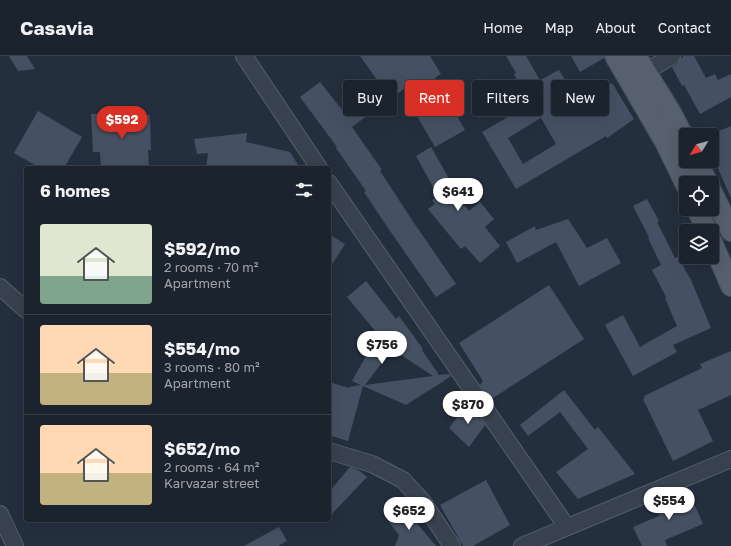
<!DOCTYPE html>
<meta charset="utf-8">
<style>
:root{--surface:#1b232e;--page:#282f3a;--text:#f1f3f6;--muted:#a0a4aa;--line:#39404a;--accent:#d93025}
body{margin:0;font-family:"Golos Text",sans-serif;background:var(--page);color:var(--text);height:100vh;display:flex;flex-direction:column;font-size:15px;white-space:nowrap}
*{box-sizing:border-box;margin:0}
p{font-size:13px;color:var(--muted)}
.icon{flex:none;width:22px;height:22px;fill:none;stroke:currentColor;stroke-width:2;stroke-linecap:round;stroke-linejoin:round}
.map{position:relative;flex:1;overflow:hidden}
.sheet{position:absolute;left:24px;top:110px;width:307px;height:356px;display:flex;flex-direction:column;background:var(--surface);border-radius:4px;box-shadow:0 4px 16px #0002,0 0 0 1px var(--line)}
.sheet>*{flex:none}
.guide{position:absolute;left:343px;top:24px;width:328px;height:36px;display:flex;gap:8px}
.needle{width:26px;rotate:233deg}
.fabs{position:absolute;left:679px;top:72px;display:grid;gap:8px}
.fabs a{display:grid;place-items:center;width:40px;height:40px;border-radius:4px;background:var(--surface);box-shadow:0 4px 16px #0002,0 0 0 1px var(--line);font-size:20px}
.price{position:absolute;translate:-50% -34px;padding:0 9px;border-radius:14px;background:#fff;color:#222;font-size:13px;line-height:26px;filter:drop-shadow(0 1px 2px #0008)}
.price::after{content:'';position:absolute;left:50%;top:24px;width:12px;height:9px;margin-left:-6px;background:inherit;clip-path:polygon(0 0,100% 0,50% 100%)}
.price.on{background:var(--accent);color:#fff}
ul{padding:0;list-style:none}
li{display:flex;align-items:center;gap:12px;height:100px;padding:0 16px}
li+li{border-top:1px solid var(--line)}
li span{display:grid;place-items:center;flex:none;width:112px;height:80px;border-radius:4px;color:#555}
li>.icon{margin-inline-start:auto}
span .icon{width:48px;height:48px;fill:#fffc;stroke-width:1}
li b{font-size:17px}
h2{display:flex;justify-content:space-between;align-items:center;height:48px;padding:0 16px;font-size:17px}
.chip{padding:0 14px;border-radius:4px;background:var(--surface);box-shadow:0 4px 16px #0002,0 0 0 1px var(--line);font-size:14px;line-height:36px}
.chip.on{background:var(--accent);color:#fff}
header{display:flex;align-items:center;gap:24px;box-sizing:border-box;height:56px;padding:0 20px;background:var(--surface);border-bottom:1px solid var(--line)}
header strong{font-size:19px}
nav{display:flex;gap:22px;margin-inline-start:auto;font-size:14px}
.map>svg:first-child{display:block}
</style>
<header>
<strong>Casavia</strong>
<nav><a>Home</a><a>Map</a><a>About</a><a>Contact</a></nav>
</header>
<div class="map">
<svg width="731" height="490" viewBox="0 0 731 490">
<rect width="100%" height="100%" fill="#242f3e"/>
<g fill="#455162" fill-rule="evenodd">
<path d="M 9,0 L 27,0 L 35,13 L 18,15 Z"/>
<path d="M 360,0 L 430,0 L 441,18 L 435,22 L 465,74 L 435,91 L 417,60 L 419,59 L 404,33 L 352,71 L 382,114 L 380,115 L 412,164 L 456,228 L 436,241 L 388,172 L 364,136 L 366,135 L 336,92 L 337,91 L 300,41 L 320,26 L 343,55 L 380,28 Z"/>
<path d="M 506,0 L 526,0 L 540,24 L 559,14 L 579,47 L 612,27 L 634,63 L 607,82 L 606,80 L 516,133 L 482,76 L 530,48 L 514,18 L 516,17 ZM 541,62 L 556,88 L 523,108 L 508,82 Z"/>
<path d="M 571,0 L 604,0 L 604,2 L 580,16 Z"/>
<path d="M 684,0 L 694,0 L 706,22 L 715,18 L 718,24 L 731,18 L 731,41 L 700,58 L 684,29 L 682,30 L 672,11 L 677,8 L 681,2 Z"/>
<path d="M 38,55 L 82,81 L 64,112 L 40,112 L 14,97 Z"/>
<path d="M 115,57 L 115,59 L 150,59 L 151,94 L 148,94 L 149,112 L 101,112 L 100,96 L 93,96 L 91,58 Z"/>
<path d="M 731,70 L 731,142 L 712,99 L 712,78 Z"/>
<path d="M 247,77 L 246,86 L 290,96 L 300,112 L 251,112 L 252,109 L 229,112 L 206,112 L 208,97 L 197,98 L 194,83 Z"/>
<path d="M 431,91 L 451,126 L 448,127 L 469,155 L 480,146 L 494,163 L 485,171 L 500,190 L 480,207 L 465,190 L 461,193 L 428,153 L 435,148 L 432,144 L 438,140 L 416,100 Z"/>
<path d="M 647,143 L 659,165 L 657,166 L 675,202 L 678,201 L 691,224 L 711,272 L 673,289 L 677,296 L 633,320 L 605,269 L 623,259 L 640,291 L 677,270 L 665,242 L 666,241 L 652,214 L 661,209 L 648,182 L 649,181 L 633,150 Z"/>
<path d="M 568,163 L 587,192 L 607,182 L 621,207 L 579,230 L 556,186 L 517,207 L 506,186 L 535,170 L 536,174 Z"/>
<path d="M 329,178 L 345,188 L 329,213 Z"/>
<path d="M 366,225 L 396,263 L 399,260 L 423,293 L 422,294 L 439,319 L 449,318 L 451,320 L 443,325 L 443,327 L 442,326 L 406,349 L 363,330 L 348,385 L 329,379 L 329,326 L 349,332 L 349,331 L 361,329 L 352,325 L 366,300 L 381,282 L 347,241 ZM 392,293 L 433,320 L 365,329 Z"/>
<path d="M 549,229 L 584,283 L 490,344 L 480,329 L 483,325 L 459,287 Z"/>
<path d="M 731,295 L 731,339 L 698,354 L 713,385 L 673,405 L 643,343 L 645,342 L 644,340 L 702,312 L 700,308 Z"/>
<path d="M 564,334 L 595,374 L 598,371 L 635,418 L 578,443 L 556,416 L 588,393 L 560,356 L 528,380 L 520,369 Z"/>
<path d="M 469,345 L 485,369 L 469,391 L 449,372 Z"/>
<path d="M 350,411 L 358,414 L 367,421 L 329,461 L 329,436 Z"/>
<path d="M 486,424 L 510,469 L 473,490 L 463,490 L 440,449 Z"/>
<path d="M 688,434 L 703,468 L 665,484 L 667,490 L 642,490 L 633,471 L 659,460 L 654,449 Z"/>
<path d="M 403,451 L 436,490 L 395,490 L 399,479 L 388,465 Z"/>
<path d="M 279,471 L 287,485 L 278,490 L 244,490 Z"/>
</g>
<g fill="none" stroke-linecap="round" stroke-linejoin="round">
<defs>
<g id="minor">
<path d="M 244,0 L 319,112"/>
<path d="M 645,16 L 672,0"/>
<path d="M 329,127 L 567,471"/>
<path d="M 0,231 L 26,254"/>
<path d="M 329,395 L 372,408 L 403,424 L 423,446 L 452,490"/>
<path d="M 0,458 L 15,490"/>
<path d="M 522,490 L 731,403"/>
</g>
<g id="major">
<path d="M 615,0 L 665,86 L 686,129"/>
<path d="M 636,0 L 669,53 L 686,85"/>
<path d="M 696,105 L 708,127"/>
<path d="M 712,136 L 731,175"/>
<path d="M 697,153 L 707,175"/>
<path d="M 712,186 L 731,230"/>
</g>
</defs>
<use href="#minor" stroke="#565f6c" stroke-width="18"/>
<use href="#major" stroke="#414a57" stroke-width="22"/>
<use href="#minor" stroke="#38414e" stroke-width="16"/>
<use href="#major" stroke="#56606e" stroke-width="20"/>
</g>
</svg>
<div class="fabs">
<a><svg class="needle" viewBox="-14 -14 28 28"><path d="M0-13l5 13h-10z" fill="#e53935"/><path d="M0 13l5-13h-10z" fill="#a0a4aa"/></svg></a>
<a><svg class="icon" aria-label="locate" viewBox="0 0 24 24"><circle cx="12" cy="12" r="6"/><path d="M12 2v4M12 18v4M2 12h4M18 12h4"/></svg></a>
<a><svg class="icon" aria-label="layers" viewBox="0 0 24 24"><path d="M12 4l9 5-9 5-9-5zM3 14l9 5 9-5"/></svg></a>
</div>
<b class="price on" style="left:122px;top:84px">$592</b>
<b class="price" style="left:458px;top:156px">$641</b>
<b class="price" style="left:382px;top:309px">$756</b>
<b class="price" style="left:468px;top:369px">$870</b>
<b class="price" style="left:669px;top:465px">$554</b>
<b class="price" style="left:409px;top:475px">$652</b>
<div class="guide">
<a class="chip">Buy</a>
<a class="chip on">Rent</a>
<a class="chip">Filters</a>
<a class="chip">New</a>
</div>
<section class="sheet">
<h2>6 homes<svg class="icon" aria-label="filters" viewBox="0 0 24 24"><path d="M4 7h16M4 17h16"/><circle cx="9" cy="7" r="2"/><circle cx="15" cy="17" r="2"/></svg></h2>
<ul>
<li><span style="background:linear-gradient(#dfe7d0 65%,#7fa58c 0)"><svg class="icon" aria-label="home" viewBox="0 0 24 24"><path d="M3 11l9-7 9 7M6 9v11h12V9"/></svg></span><div><b>$592/mo</b><p>2 rooms · 70 m²</p><p>Apartment</p></div></li>
<li><span style="background:linear-gradient(#ffd9b3 60%,#c2b280 0)"><svg class="icon" aria-label="home" viewBox="0 0 24 24"><path d="M3 11l9-7 9 7M6 9v11h12V9"/></svg></span><div><b>$554/mo</b><p>3 rooms · 80 m²</p><p>Apartment</p></div></li>
<li><span style="background:linear-gradient(#ffd9b3 60%,#c2b280 0)"><svg class="icon" aria-label="home" viewBox="0 0 24 24"><path d="M3 11l9-7 9 7M6 9v11h12V9"/></svg></span><div><b>$652/mo</b><p>2 rooms · 64 m²</p><p>Karvazar street</p></div></li>
</ul>
</section>
</div>
